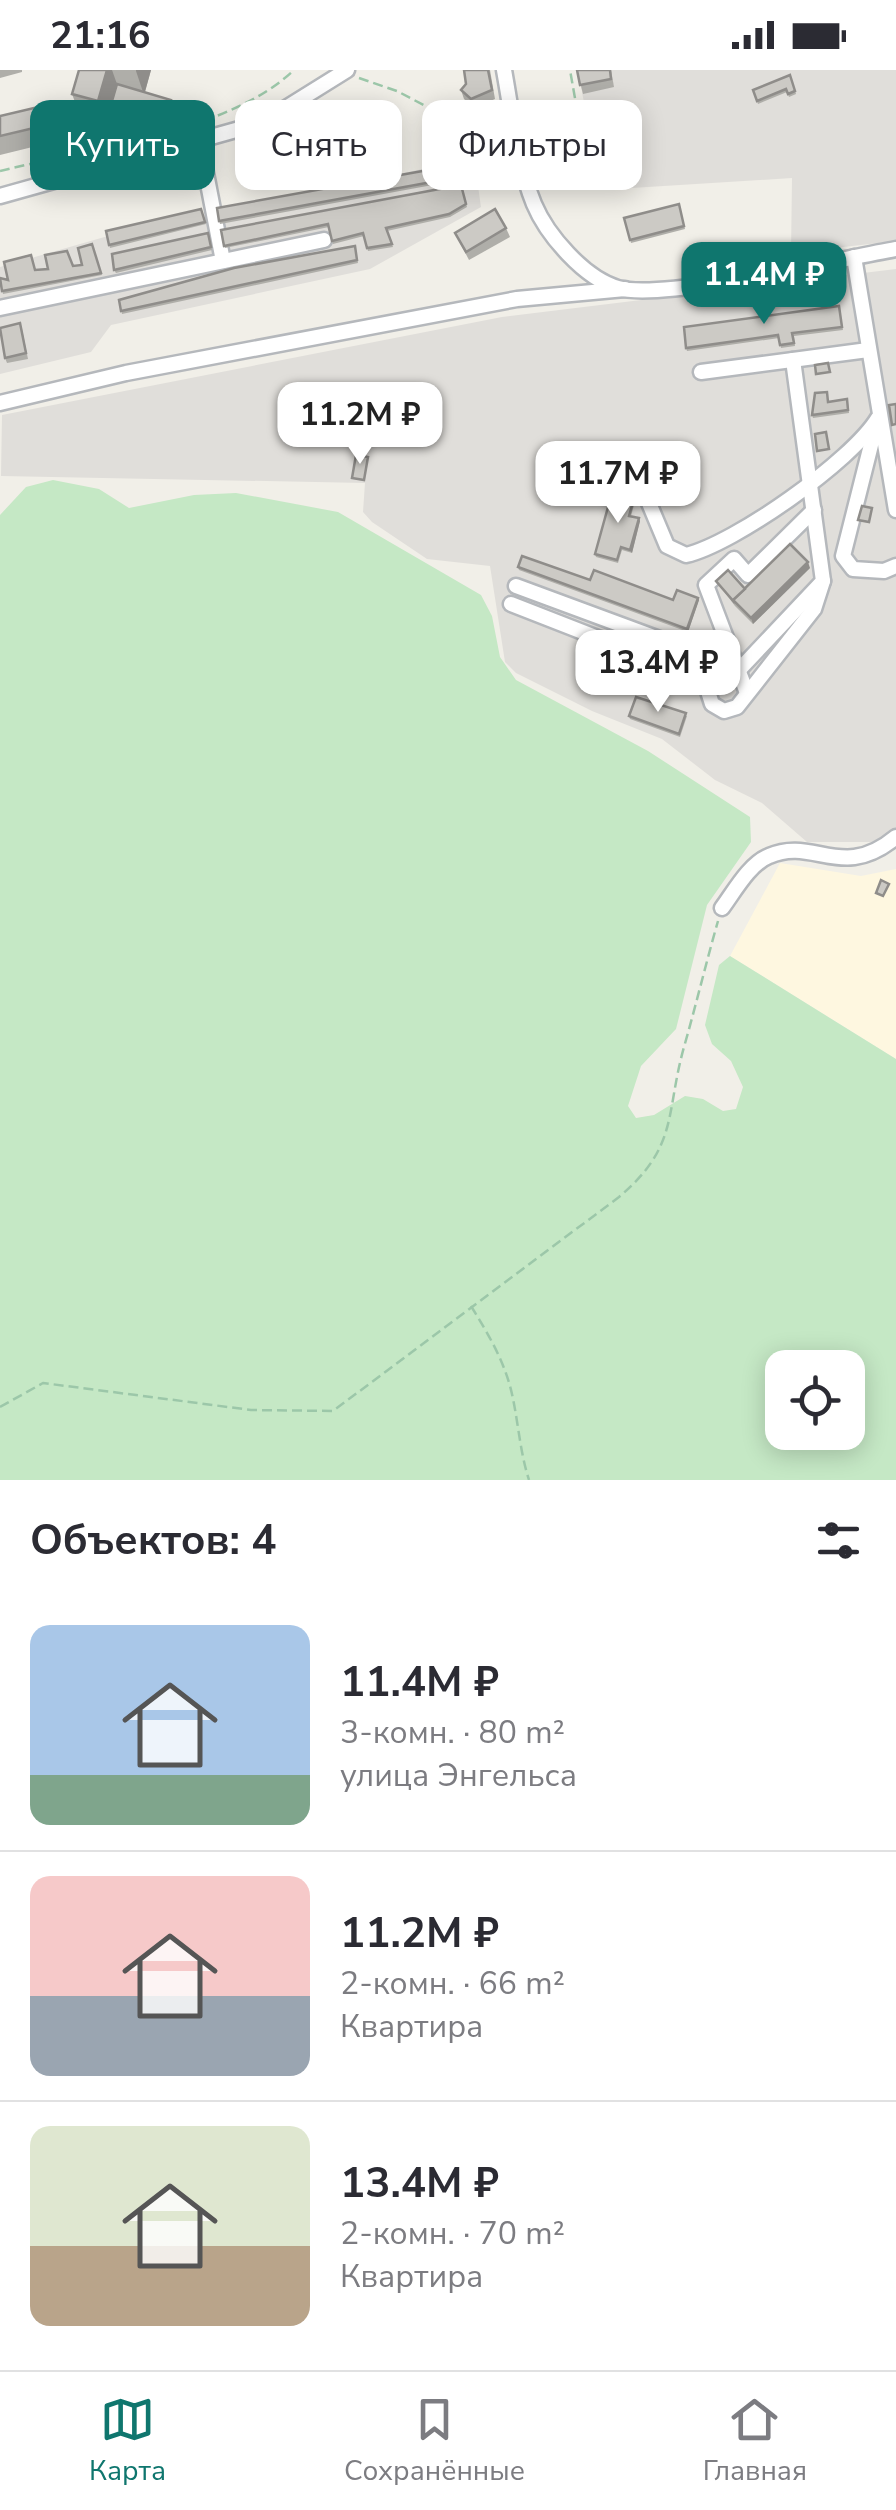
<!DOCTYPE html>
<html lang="ru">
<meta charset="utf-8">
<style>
:root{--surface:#fff;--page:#f7f7f7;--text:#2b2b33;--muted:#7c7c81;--line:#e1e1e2;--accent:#0f766e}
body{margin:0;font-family:"Nunito Sans",sans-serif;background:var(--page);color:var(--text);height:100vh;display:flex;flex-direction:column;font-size:38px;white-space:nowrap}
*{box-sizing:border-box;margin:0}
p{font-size:32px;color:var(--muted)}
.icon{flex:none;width:55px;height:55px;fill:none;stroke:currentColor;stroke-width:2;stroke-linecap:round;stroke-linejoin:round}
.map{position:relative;height:1410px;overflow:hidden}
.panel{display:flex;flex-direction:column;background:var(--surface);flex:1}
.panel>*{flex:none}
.hud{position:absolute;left:30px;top:30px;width:838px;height:90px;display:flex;gap:20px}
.controls{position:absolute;left:765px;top:1280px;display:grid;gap:20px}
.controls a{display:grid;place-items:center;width:100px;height:100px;border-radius:20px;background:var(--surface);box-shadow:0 5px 25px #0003;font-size:50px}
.price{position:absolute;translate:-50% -85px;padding:0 22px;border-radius:20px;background:#fff;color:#222;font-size:32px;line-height:65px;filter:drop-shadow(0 2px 5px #0008)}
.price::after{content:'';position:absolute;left:50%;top:60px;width:30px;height:22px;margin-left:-15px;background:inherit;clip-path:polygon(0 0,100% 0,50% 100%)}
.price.selected{background:var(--accent);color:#fff}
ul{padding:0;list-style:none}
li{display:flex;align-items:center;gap:30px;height:250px;padding:0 30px}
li+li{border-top:2px solid var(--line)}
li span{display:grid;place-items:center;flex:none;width:280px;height:200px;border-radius:20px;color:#555}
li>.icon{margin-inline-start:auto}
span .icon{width:120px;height:120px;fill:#fffc;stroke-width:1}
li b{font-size:42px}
h2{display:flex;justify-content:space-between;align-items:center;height:120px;padding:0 30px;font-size:42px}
.chip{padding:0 35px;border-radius:20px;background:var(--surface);box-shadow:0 5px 25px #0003;font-size:35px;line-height:90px}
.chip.selected{background:var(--accent);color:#fff}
.status{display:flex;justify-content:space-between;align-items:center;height:70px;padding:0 50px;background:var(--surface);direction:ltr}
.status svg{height:28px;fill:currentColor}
.tab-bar{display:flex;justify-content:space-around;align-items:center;height:140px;border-top:2px solid var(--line);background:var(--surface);font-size:28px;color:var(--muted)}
.tab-bar a{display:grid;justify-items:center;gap:5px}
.tab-bar .selected{color:var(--accent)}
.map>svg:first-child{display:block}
</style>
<div class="status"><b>21:16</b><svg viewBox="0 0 49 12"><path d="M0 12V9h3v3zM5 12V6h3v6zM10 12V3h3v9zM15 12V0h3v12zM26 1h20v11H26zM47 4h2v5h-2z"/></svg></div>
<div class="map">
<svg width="896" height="1410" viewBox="0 0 896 1410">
<rect width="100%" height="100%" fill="#f1efe8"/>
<path fill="#fef7e0" d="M 780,793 L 861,806 L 896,799 L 896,989 L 730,886 Z"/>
<g fill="#e0deda">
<path d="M 578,0 L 896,0 L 896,171 L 791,183 L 792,108 L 600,120 Z"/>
<path d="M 474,88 L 481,137 L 370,199 L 111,255 L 91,282 L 0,304 L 0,197 L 108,166 Z"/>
<path d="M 896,199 L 896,761 L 881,772 L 807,772 L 762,733 L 715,710 L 662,669 L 592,641 L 516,603 L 505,592 L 490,496 L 427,489 L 372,452 L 363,442 L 365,413 L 1,406 L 2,345 L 502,247 Z"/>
</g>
<path fill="#c5e8c5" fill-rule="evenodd" d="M 53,410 L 99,419 L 129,438 L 194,425 L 236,423 L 338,442 L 481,525 L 492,546 L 500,587 L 516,610 L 648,681 L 750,747 L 751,772 L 707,835 L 676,959 L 641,996 L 628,1036 L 636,1048 L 654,1045 L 685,1026 L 703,1029 L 723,1041 L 736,1039 L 743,1017 L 731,991 L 712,974 L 705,955 L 719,895 L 730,886 L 896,989 L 896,1410 L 0,1410 L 0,445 L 26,417 ZM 782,1298 L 848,1298 L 848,1362 L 782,1362 Z"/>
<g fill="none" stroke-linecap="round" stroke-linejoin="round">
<defs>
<g id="minor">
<path d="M 504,0 C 512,44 517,92 534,134 C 547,165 584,208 618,218 C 664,231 839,189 896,179"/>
<path d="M 200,72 L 223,191"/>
<path d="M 0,126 L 243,58 L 278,43 L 347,0"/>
<path d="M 854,187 L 896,440"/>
<path d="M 0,238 L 324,170"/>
<path d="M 701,302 L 868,280"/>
<path d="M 0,333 L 126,303 L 517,229 L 625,219"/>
<path d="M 875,359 L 843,486 L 853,499 L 884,501 L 896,496"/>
<path d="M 636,402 L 667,476 L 686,485 C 734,474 852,391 878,348"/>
<path d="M 516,516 L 689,580 L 698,590 L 712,634 L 724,641 L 737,637 L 814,539 L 823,511"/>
<path d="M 511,534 L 703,609"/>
<path d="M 738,601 L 823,511 L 793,290"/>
<path d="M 747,623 L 706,515 L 734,489 L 748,505 L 814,440"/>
<path d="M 722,838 C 734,822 749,794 769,786 C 814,766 842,812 896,767"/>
</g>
</defs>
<use href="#minor" stroke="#b5b8bc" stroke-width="19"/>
<g stroke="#9cc7a9" stroke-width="2.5" stroke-dasharray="10 5" stroke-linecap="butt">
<path d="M 359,8 L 397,21 L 505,78"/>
<path d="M 118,71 L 123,52 L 159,61"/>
<path d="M 531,85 L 584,79 L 570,0"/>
<path d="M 0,101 C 88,79 228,63 294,0"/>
<path d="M 471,1236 C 487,1262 502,1287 510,1316 C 518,1346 519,1379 529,1410"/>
<path d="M 0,1337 L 43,1313 L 251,1340 L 333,1341 L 619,1127 C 679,1076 665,1045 684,977 C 696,935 706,893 718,851"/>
</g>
<use href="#minor" stroke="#fff" stroke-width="14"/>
</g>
<g fill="#afaea9">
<path d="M 0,0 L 22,0 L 22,2 L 0,8 Z"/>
<path d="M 79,0 L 151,0 L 145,22 L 171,30 L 172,32 L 165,56 L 111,40 L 107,55 L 81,48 L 72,24 Z"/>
<path d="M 464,0 L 490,0 L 495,29 L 474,38 L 464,29 L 461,20 L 466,14 Z"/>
<path d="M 577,0 L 611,0 L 614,17 L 583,24 Z"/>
<path d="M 790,5 L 796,24 L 789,27 L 787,22 L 758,34 L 753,20 Z"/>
<path d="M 0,46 L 57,50 L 61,70 L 0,85 Z"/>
<path d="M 445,97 L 449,112 L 220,154 L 219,151 Z"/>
<path d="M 461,115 L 467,137 L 450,147 L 387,161 L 393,177 L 368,181 L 364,166 L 333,174 L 329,157 L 225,178 L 221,160 Z"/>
<path d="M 679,134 L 685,159 L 631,173 L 624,148 Z"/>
<path d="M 201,139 L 206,154 L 110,178 L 106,161 Z"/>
<path d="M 506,158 L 510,167 L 469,190 L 455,163 Z"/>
<path d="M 208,163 L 212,180 L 116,203 L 114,200 Z"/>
<path d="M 92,174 L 102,205 L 3,224 L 0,211 L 35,200 L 82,195 Z"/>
<path d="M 355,176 L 358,193 L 122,244 L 119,230 Z"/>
<path d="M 839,236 L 843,260 L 794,266 L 795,276 L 781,278 L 779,268 L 687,281 L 686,278 Z"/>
<path d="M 22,259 L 28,289 L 7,293 L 5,288 Z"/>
<path d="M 848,332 L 849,343 L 813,348 L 812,345 Z"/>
<path d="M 635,425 L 636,428 L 631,446 L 640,451 L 632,483 L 622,480 L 618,493 L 596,487 L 595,484 Z"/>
<path d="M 518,497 L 590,510 L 673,530 L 698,528 L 699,530 L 688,562 L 519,500 Z"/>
<path d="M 810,498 L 753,554 L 735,536 L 716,511 L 745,519 Z"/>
<path d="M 629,646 L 687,646 L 680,667 L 630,649 Z"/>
</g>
<g fill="#8f8d8a">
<path d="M 107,0 L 112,0 L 118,17 L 110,38 L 111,40 L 107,55 L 98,31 Z"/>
<path d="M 136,0 L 151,0 L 144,25 L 136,1 Z"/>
<path d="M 639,448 L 640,451 L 632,483 L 630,480 Z"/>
<path d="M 808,492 L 810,498 L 753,554 L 751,548 Z"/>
<path d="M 698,528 L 699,530 L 688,562 L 687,559 Z"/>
<path d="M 612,579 L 613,582 L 597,624 L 596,621 Z"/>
</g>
<g fill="#cccac5" stroke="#8f8d8a" stroke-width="2.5">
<path d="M 79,0 L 107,0 L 98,31 L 72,24 Z"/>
<path d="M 464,0 L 488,0 L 492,20 L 471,29 L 461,20 L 466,14 Z"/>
<path d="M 577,0 L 610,0 L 611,9 L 580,15 Z"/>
<path d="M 790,5 L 795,21 L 788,24 L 786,19 L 757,31 L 753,20 Z"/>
<path d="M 117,14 L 171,30 L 164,53 L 110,38 Z"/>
<path d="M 51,34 L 55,53 L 0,66 L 0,46 Z"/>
<path d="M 445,97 L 448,109 L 219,151 L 217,138 Z"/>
<path d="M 461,115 L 466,134 L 449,144 L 386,158 L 392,174 L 367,178 L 363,163 L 332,171 L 328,154 L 224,176 L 221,160 Z"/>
<path d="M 679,134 L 684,156 L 630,170 L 624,148 Z"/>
<path d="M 201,139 L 205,152 L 109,175 L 106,161 Z"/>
<path d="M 495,139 L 506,158 L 466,182 L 455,163 Z"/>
<path d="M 208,163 L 211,177 L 114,200 L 112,184 Z"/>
<path d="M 92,174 L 101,203 L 2,221 L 0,208 L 8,210 L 4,192 L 31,185 L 35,200 L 48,199 L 45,185 L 67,181 L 73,196 L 82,195 L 78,178 Z"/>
<path d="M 355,176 L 357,190 L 121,241 L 119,230 L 234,198 Z"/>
<path d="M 839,236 L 842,257 L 792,263 L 794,273 L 780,275 L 778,265 L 686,278 L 684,257 Z"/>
<path d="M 20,253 L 26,283 L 5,288 L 0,258 Z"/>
<path d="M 828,293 L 830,302 L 816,304 L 815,295 Z"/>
<path d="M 827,322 L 828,332 L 847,329 L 848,340 L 812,345 L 815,323 Z"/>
<path d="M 896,334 L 896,354 L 892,355 L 889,335 Z"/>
<path d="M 826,362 L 829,379 L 817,381 L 815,364 Z"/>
<path d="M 356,385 L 368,387 L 364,410 L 352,408 Z"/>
<path d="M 613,419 L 635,425 L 629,446 L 639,448 L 630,480 L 621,477 L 617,490 L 595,484 Z"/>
<path d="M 862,436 L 872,438 L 869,452 L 858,450 Z"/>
<path d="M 790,474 L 808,492 L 751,548 L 733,530 Z"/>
<path d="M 522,486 L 590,510 L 594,500 L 673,530 L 677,520 L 698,528 L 687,559 L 518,497 Z"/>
<path d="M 728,500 L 745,519 L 733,530 L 735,533 L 716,511 Z"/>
<path d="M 601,575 L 612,579 L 596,621 L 585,617 Z"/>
<path d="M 636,627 L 686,643 L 679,664 L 629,646 Z"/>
<path d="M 881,810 L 889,814 L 883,826 L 876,823 Z"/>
</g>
</svg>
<div class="controls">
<a><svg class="icon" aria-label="locate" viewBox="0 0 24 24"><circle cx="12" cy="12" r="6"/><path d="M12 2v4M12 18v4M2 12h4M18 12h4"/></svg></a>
</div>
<b class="price selected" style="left:764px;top:257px">11.4M ₽</b>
<b class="price" style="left:360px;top:397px">11.2M ₽</b>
<b class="price" style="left:618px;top:456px">11.7M ₽</b>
<b class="price" style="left:658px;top:645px">13.4M ₽</b>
<div class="hud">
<a class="chip selected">Купить</a>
<a class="chip">Снять</a>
<a class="chip">Фильтры</a>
</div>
</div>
<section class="panel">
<h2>Объектов: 4<svg class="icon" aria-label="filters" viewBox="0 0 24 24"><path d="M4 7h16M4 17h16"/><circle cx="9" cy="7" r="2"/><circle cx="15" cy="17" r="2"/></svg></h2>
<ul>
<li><span style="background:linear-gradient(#a9c7e8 75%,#7fa58c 0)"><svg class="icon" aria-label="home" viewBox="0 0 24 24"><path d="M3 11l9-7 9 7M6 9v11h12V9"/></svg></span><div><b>11.4M ₽</b><p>3-комн. · 80 m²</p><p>улица Энгельса</p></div></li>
<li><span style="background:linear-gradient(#f6c9c9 60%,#9aa5b1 0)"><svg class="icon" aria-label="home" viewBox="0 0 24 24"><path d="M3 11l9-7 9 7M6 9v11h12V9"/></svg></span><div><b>11.2M ₽</b><p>2-комн. · 66 m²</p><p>Квартира</p></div></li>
<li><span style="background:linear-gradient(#dfe7d0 60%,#b9a48a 0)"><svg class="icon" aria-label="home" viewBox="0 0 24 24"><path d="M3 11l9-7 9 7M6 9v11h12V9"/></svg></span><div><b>13.4M ₽</b><p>2-комн. · 70 m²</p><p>Квартира</p></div></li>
</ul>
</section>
<nav class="tab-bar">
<a class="selected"><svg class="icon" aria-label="map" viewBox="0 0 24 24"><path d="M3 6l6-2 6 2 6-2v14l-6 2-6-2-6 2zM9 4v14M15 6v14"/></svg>Карта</a>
<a><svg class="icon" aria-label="saved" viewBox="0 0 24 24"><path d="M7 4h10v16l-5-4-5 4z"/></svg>Сохранённые</a>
<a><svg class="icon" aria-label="home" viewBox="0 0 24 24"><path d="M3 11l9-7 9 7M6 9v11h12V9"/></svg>Главная</a>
</nav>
